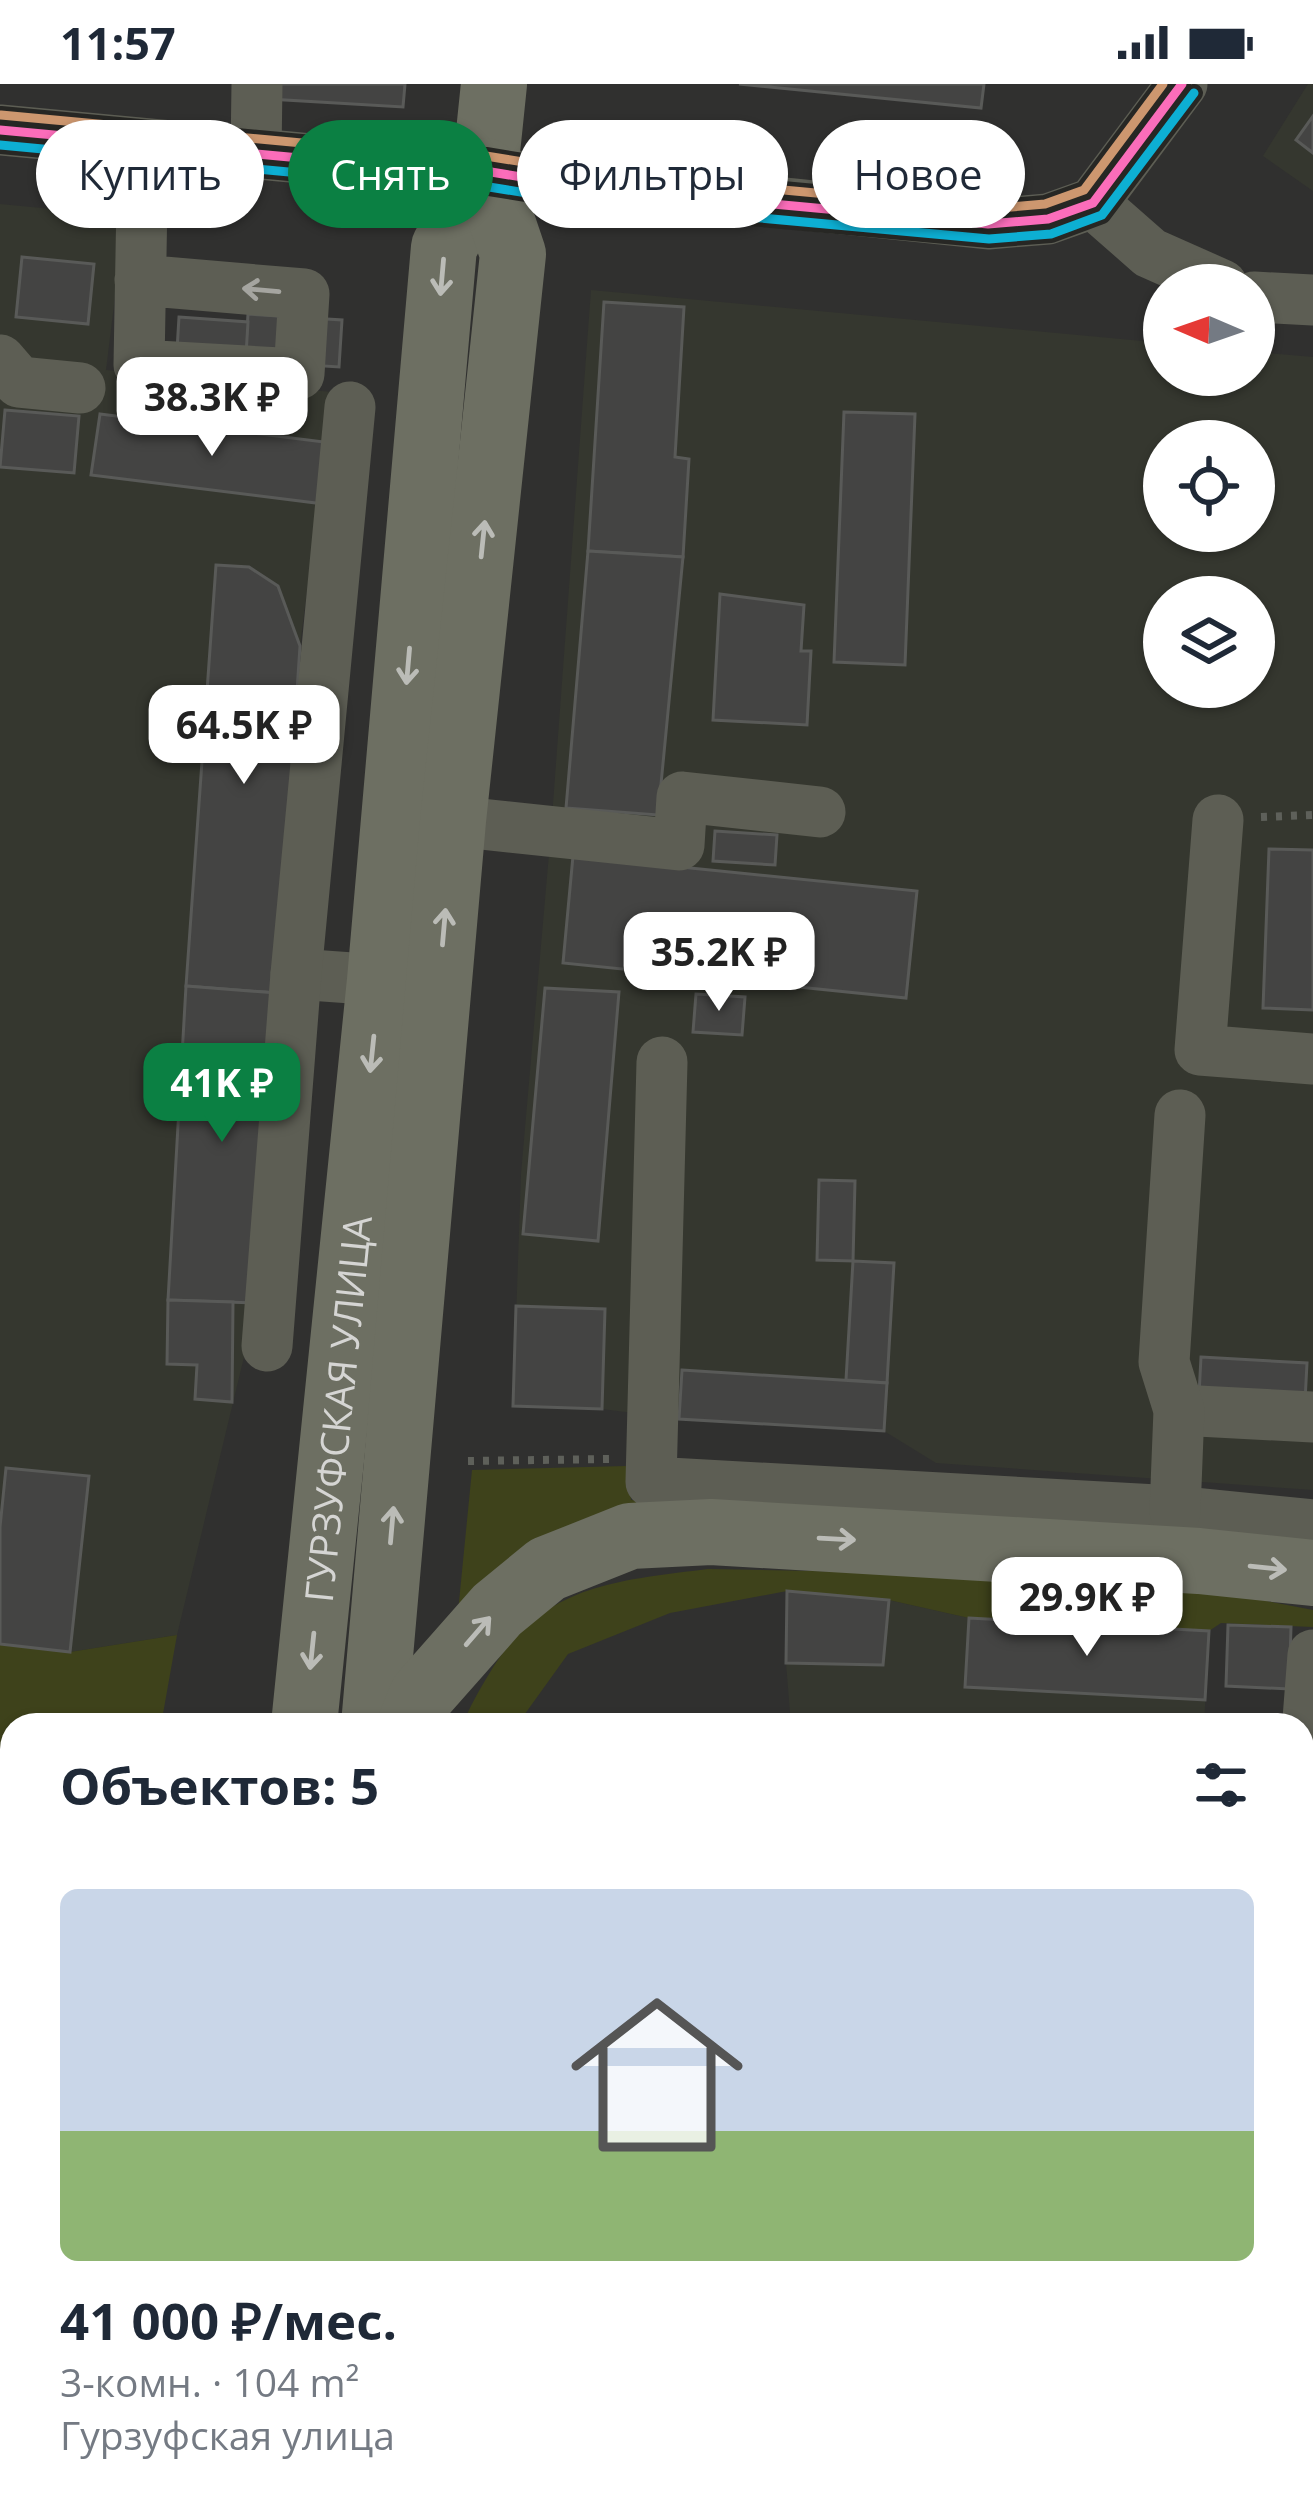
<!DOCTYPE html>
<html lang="ru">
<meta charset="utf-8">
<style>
:root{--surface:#fff;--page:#f2f2f3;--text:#1f2937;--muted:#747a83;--line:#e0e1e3;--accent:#0b8043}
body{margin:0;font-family:"Open Sans",sans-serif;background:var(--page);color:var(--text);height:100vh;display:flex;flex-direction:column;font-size:45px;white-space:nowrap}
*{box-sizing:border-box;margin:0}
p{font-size:39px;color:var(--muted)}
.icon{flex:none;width:66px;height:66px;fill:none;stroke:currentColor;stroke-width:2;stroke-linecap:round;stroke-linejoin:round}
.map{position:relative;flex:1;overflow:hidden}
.side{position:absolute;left:0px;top:1629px;width:1314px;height:804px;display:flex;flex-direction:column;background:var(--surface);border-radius:36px 36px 0 0;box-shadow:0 3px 9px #0004}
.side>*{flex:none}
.top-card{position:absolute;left:36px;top:36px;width:1242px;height:108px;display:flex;gap:24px}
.needle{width:78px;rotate:272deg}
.controls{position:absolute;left:1143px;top:180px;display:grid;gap:24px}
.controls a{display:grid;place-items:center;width:132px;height:132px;border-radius:50%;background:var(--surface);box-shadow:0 3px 9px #0004;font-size:60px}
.price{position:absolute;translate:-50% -102px;padding:0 27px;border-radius:24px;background:#fff;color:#222;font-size:39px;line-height:78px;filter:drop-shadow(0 3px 6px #0008)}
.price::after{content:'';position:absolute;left:50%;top:72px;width:36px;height:27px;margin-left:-18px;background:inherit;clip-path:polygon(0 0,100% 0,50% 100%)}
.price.active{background:var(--accent);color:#fff}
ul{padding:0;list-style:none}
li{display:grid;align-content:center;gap:24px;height:636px;padding:0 60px}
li+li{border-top:3px solid var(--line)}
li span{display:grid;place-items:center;height:372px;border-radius:18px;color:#555}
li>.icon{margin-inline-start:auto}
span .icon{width:216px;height:216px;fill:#fffc;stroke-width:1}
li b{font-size:51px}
h2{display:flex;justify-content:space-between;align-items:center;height:144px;padding:0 60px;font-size:51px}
.chip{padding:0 42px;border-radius:54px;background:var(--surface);box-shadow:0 3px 9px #0004;font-size:42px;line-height:108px}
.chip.active{background:var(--accent);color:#fff}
.status{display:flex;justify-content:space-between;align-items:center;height:84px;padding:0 60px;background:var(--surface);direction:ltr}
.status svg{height:33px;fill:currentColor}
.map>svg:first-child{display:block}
</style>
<div class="status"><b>11:57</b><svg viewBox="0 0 49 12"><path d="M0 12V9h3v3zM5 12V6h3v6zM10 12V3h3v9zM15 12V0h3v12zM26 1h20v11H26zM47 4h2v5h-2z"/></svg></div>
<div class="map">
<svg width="1313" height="2433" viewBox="0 0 1313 2433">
<rect width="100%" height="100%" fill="#30302f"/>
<g fill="#35372f" fill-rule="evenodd">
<path d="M 1308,0 L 1313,0 L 1313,107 L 1263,72 Z"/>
<path d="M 0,120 L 125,132 L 106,286 L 332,308 L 300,562 L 257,1219 L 177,1551 L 70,1568 L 0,1560 Z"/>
<path d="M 591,206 L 1164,259 L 1164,291 L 1254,291 L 1254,268 L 1313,273 L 1313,1406 L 936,1379 L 884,1347 L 680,1335 L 602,1325 L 513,1322 L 521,1090 L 551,747 ZM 1164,357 L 1254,357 L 1254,447 L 1164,447 ZM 1164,513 L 1254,513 L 1254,603 L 1164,603 Z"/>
<path d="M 787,1507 L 889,1516 L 969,1534 L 1209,1547 L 1204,1641 L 791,1641 L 786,1579 Z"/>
</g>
<g fill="#3e421b">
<path d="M 627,1382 L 631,1416 L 1258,1451 L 720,1435 L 458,1528 L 472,1386 Z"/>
<path d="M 708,1485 L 860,1488 L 1205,1505 L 1313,1526 L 1313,1543 L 1221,1539 L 1209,1547 L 969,1534 L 889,1516 L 787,1507 L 670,1529 L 568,1570 L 517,1641 L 463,1641 C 469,1623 479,1607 489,1590 C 541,1501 613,1497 708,1485 Z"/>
<path d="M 177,1551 L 161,1641 L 12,1641 L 12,1728 L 0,1724 L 0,1560 L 70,1568 Z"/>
<path d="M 12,2067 L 12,2421 L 78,2421 L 74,2433 L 0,2433 L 0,2069 Z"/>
</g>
<g fill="#444443" stroke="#595a58" stroke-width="3">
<path d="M 270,0 L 405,0 L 403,23 L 269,15 Z"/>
<path d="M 739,0 L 984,0 L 981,24 Z"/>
<path d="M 1313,32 L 1313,69 L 1296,56 Z"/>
<path d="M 22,173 L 94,180 L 88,240 L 16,233 Z"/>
<path d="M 604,218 L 684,223 L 675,373 L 689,375 L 683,473 L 588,467 Z"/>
<path d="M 248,230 L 342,236 L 339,283 L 245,277 Z"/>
<path d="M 179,233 L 248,238 L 246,271 L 177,266 Z"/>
<path d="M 5,326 L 79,332 L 74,389 L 0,383 Z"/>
<path d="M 844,328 L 915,330 L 905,581 L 834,578 Z"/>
<path d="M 100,330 L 332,359 L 324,420 L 91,391 Z"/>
<path d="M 588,467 L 683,473 L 658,731 L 566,724 Z"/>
<path d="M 216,481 L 249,483 L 278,502 L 300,562 L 277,909 L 186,902 Z"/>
<path d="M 720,510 L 804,521 L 801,567 L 811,567 L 807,641 L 713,636 Z"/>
<path d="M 715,747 L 777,751 L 775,781 L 713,777 Z"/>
<path d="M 1269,765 L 1313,766 L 1313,926 L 1263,924 Z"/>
<path d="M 573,772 L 917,807 L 906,914 L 563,879 Z"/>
<path d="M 186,902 L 277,909 L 257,1219 L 168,1216 Z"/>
<path d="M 545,904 L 619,908 L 598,1157 L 523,1150 Z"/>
<path d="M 696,910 L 745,913 L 742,951 L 693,948 Z"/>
<path d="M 819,1096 L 855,1097 L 853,1177 L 817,1176 Z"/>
<path d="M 853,1177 L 894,1179 L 887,1299 L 846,1296 Z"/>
<path d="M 168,1216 L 233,1218 L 232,1318 L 195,1315 L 197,1281 L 167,1280 Z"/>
<path d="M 516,1222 L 605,1225 L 602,1325 L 513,1322 Z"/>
<path d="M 1201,1273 L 1307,1279 L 1305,1317 L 1199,1311 Z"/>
<path d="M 682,1286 L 887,1299 L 884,1347 L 679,1335 Z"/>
<path d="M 6,1384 L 89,1392 L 70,1568 L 0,1560 L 0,1443 Z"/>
<path d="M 787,1507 L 889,1516 L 883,1581 L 786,1579 Z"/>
<path d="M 969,1534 L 1209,1547 L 1205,1616 L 965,1603 Z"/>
<path d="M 1228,1541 L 1291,1543 L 1289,1605 L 1226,1602 Z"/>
<path d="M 1313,2363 L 1313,2433 L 1261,2433 L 1260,2421 L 1302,2421 L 1302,2364 Z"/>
<path d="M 971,2421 L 1113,2421 L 1104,2433 L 963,2433 Z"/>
</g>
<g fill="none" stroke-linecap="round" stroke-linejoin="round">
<g stroke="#5e605a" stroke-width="8" stroke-dasharray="6 9" stroke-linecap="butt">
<path d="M 1261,733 L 1313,731"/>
<path d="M 468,1377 L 609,1375"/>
</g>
<g stroke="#5d5e54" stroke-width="51">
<path d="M 0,46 L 408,84 L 485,87 L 577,102 L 737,114 L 988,140 L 1048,135 L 1093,119 L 1182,0"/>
<path d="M 256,70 L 257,0"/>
<path d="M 1093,119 L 1150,169 L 1222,201"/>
<path d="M 140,196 L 304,210 L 299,290 L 139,281 L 143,60"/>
<path d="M 1254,213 L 1313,216"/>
<path d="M 0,276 L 19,298 L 80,304"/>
<path d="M 1218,736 L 1200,966 L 1313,975"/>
<path d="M 453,737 L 679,761 L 682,713 L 820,728"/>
<path d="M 296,890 L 380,896"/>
<path d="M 662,978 L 651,1398 L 1175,1427 L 1313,1441"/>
<path d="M 267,1262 L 296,890 L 350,323"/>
<path d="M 1179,1326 L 1313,1333"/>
<path d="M 1175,1427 L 1179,1326 L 1164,1278 L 1180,1031"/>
<path d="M 1302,1712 L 1313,1571"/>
<path d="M 876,2421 L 876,2433"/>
<path d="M 595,2433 L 595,2421"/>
<path d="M 773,2433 L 773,2421"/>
</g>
<g stroke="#6d6f62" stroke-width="66">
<path id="s1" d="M 304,1641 L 380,896 L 444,163 L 485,87 L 494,0"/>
<path d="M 374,1641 L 453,737 L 513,170 L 485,87"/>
<path d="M 410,1641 L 422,1611 L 497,1526 L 547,1485 L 630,1452 L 711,1448 L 1199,1477 L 1313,1489"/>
<path d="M 0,1800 L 12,1808"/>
<path d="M 0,1907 L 12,1907"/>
<path d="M 1302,1924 L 1313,1922"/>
<path d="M 1302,1985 L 1313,1986"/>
<path d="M 0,2036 L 12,2034"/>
<path d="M 1302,2077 L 1313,2079"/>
<path d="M 1302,2212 L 1313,2211"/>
<path d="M 106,2433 L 110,2421"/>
<path d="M 226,2433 L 228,2421"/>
<path d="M 327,2433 L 334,2421"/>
</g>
<defs>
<path id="bus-1" d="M 0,46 L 408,84 L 485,87 L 577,102 L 988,140 L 1048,135 L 1093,119 L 1182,0"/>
<path id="bus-2" d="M 0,61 L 407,99 L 483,102 L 576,117 L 989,155 L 1051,150 L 1102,131 L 1194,9"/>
<path id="bus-3" d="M 1,31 L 409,69 L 486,72 L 579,87 L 988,125 L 1045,120 L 1084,106 L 1163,0"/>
</defs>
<use href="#bus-1" stroke="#272724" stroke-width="18"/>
<use href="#bus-2" stroke="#272724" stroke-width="18"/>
<use href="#bus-3" stroke="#272724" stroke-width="18"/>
<use href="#bus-1" stroke="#fb6dba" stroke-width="9"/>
<use href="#bus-2" stroke="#0dafd3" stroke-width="9"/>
<use href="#bus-3" stroke="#cd976f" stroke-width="9"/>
</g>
<defs><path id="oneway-shaft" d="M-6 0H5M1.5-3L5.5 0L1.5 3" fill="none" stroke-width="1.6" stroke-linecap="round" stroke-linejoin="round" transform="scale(3)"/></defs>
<g stroke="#bbbcb7">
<use href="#oneway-shaft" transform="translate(442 193) rotate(95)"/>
<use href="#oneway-shaft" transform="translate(483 455) rotate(-84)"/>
<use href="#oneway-shaft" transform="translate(408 582) rotate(95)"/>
<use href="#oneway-shaft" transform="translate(444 843) rotate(-85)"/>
<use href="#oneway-shaft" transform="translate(372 970) rotate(96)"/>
<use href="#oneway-shaft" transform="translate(392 1441) rotate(-85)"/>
<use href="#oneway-shaft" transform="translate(837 1455) rotate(3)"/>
<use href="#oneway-shaft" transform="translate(1268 1484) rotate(6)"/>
<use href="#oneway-shaft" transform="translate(478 1547) rotate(-49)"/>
<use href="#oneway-shaft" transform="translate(312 1567) rotate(96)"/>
</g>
<use stroke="#a5a5a0" href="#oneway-shaft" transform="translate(261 206) rotate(-175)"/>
<g text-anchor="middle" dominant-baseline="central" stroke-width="9" stroke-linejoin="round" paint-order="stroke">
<g font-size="39" fill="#d5d5d3" stroke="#272724">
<text stroke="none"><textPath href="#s1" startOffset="318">ГУРЗУФСКАЯ УЛИЦА</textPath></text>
</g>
</g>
</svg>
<div class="controls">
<a><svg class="needle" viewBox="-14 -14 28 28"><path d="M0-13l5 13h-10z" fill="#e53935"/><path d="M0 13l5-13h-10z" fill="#747a83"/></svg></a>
<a><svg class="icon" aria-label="locate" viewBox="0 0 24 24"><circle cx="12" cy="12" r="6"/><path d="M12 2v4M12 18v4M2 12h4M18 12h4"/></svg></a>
<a><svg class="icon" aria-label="layers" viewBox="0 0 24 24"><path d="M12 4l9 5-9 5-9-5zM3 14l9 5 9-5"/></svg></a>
</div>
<b class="price" style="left:212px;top:375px">38.3K ₽</b>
<b class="price" style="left:244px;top:703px">64.5K ₽</b>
<b class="price" style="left:719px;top:930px">35.2K ₽</b>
<b class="price active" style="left:222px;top:1061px">41K ₽</b>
<b class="price" style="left:1087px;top:1575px">29.9K ₽</b>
<div class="top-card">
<a class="chip">Купить</a>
<a class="chip active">Снять</a>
<a class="chip">Фильтры</a>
<a class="chip">Новое</a>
</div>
<section class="side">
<h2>Объектов: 5<svg class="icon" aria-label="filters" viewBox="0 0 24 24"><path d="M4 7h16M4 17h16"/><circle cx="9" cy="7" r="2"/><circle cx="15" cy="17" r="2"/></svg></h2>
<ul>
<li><span style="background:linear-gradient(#c9d6e8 65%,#8fb573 0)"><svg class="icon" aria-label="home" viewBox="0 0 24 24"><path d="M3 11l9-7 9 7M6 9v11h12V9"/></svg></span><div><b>41 000 ₽/мес.</b><p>3-комн. · 104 m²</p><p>Гурзуфская улица</p></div></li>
</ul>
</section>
</div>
